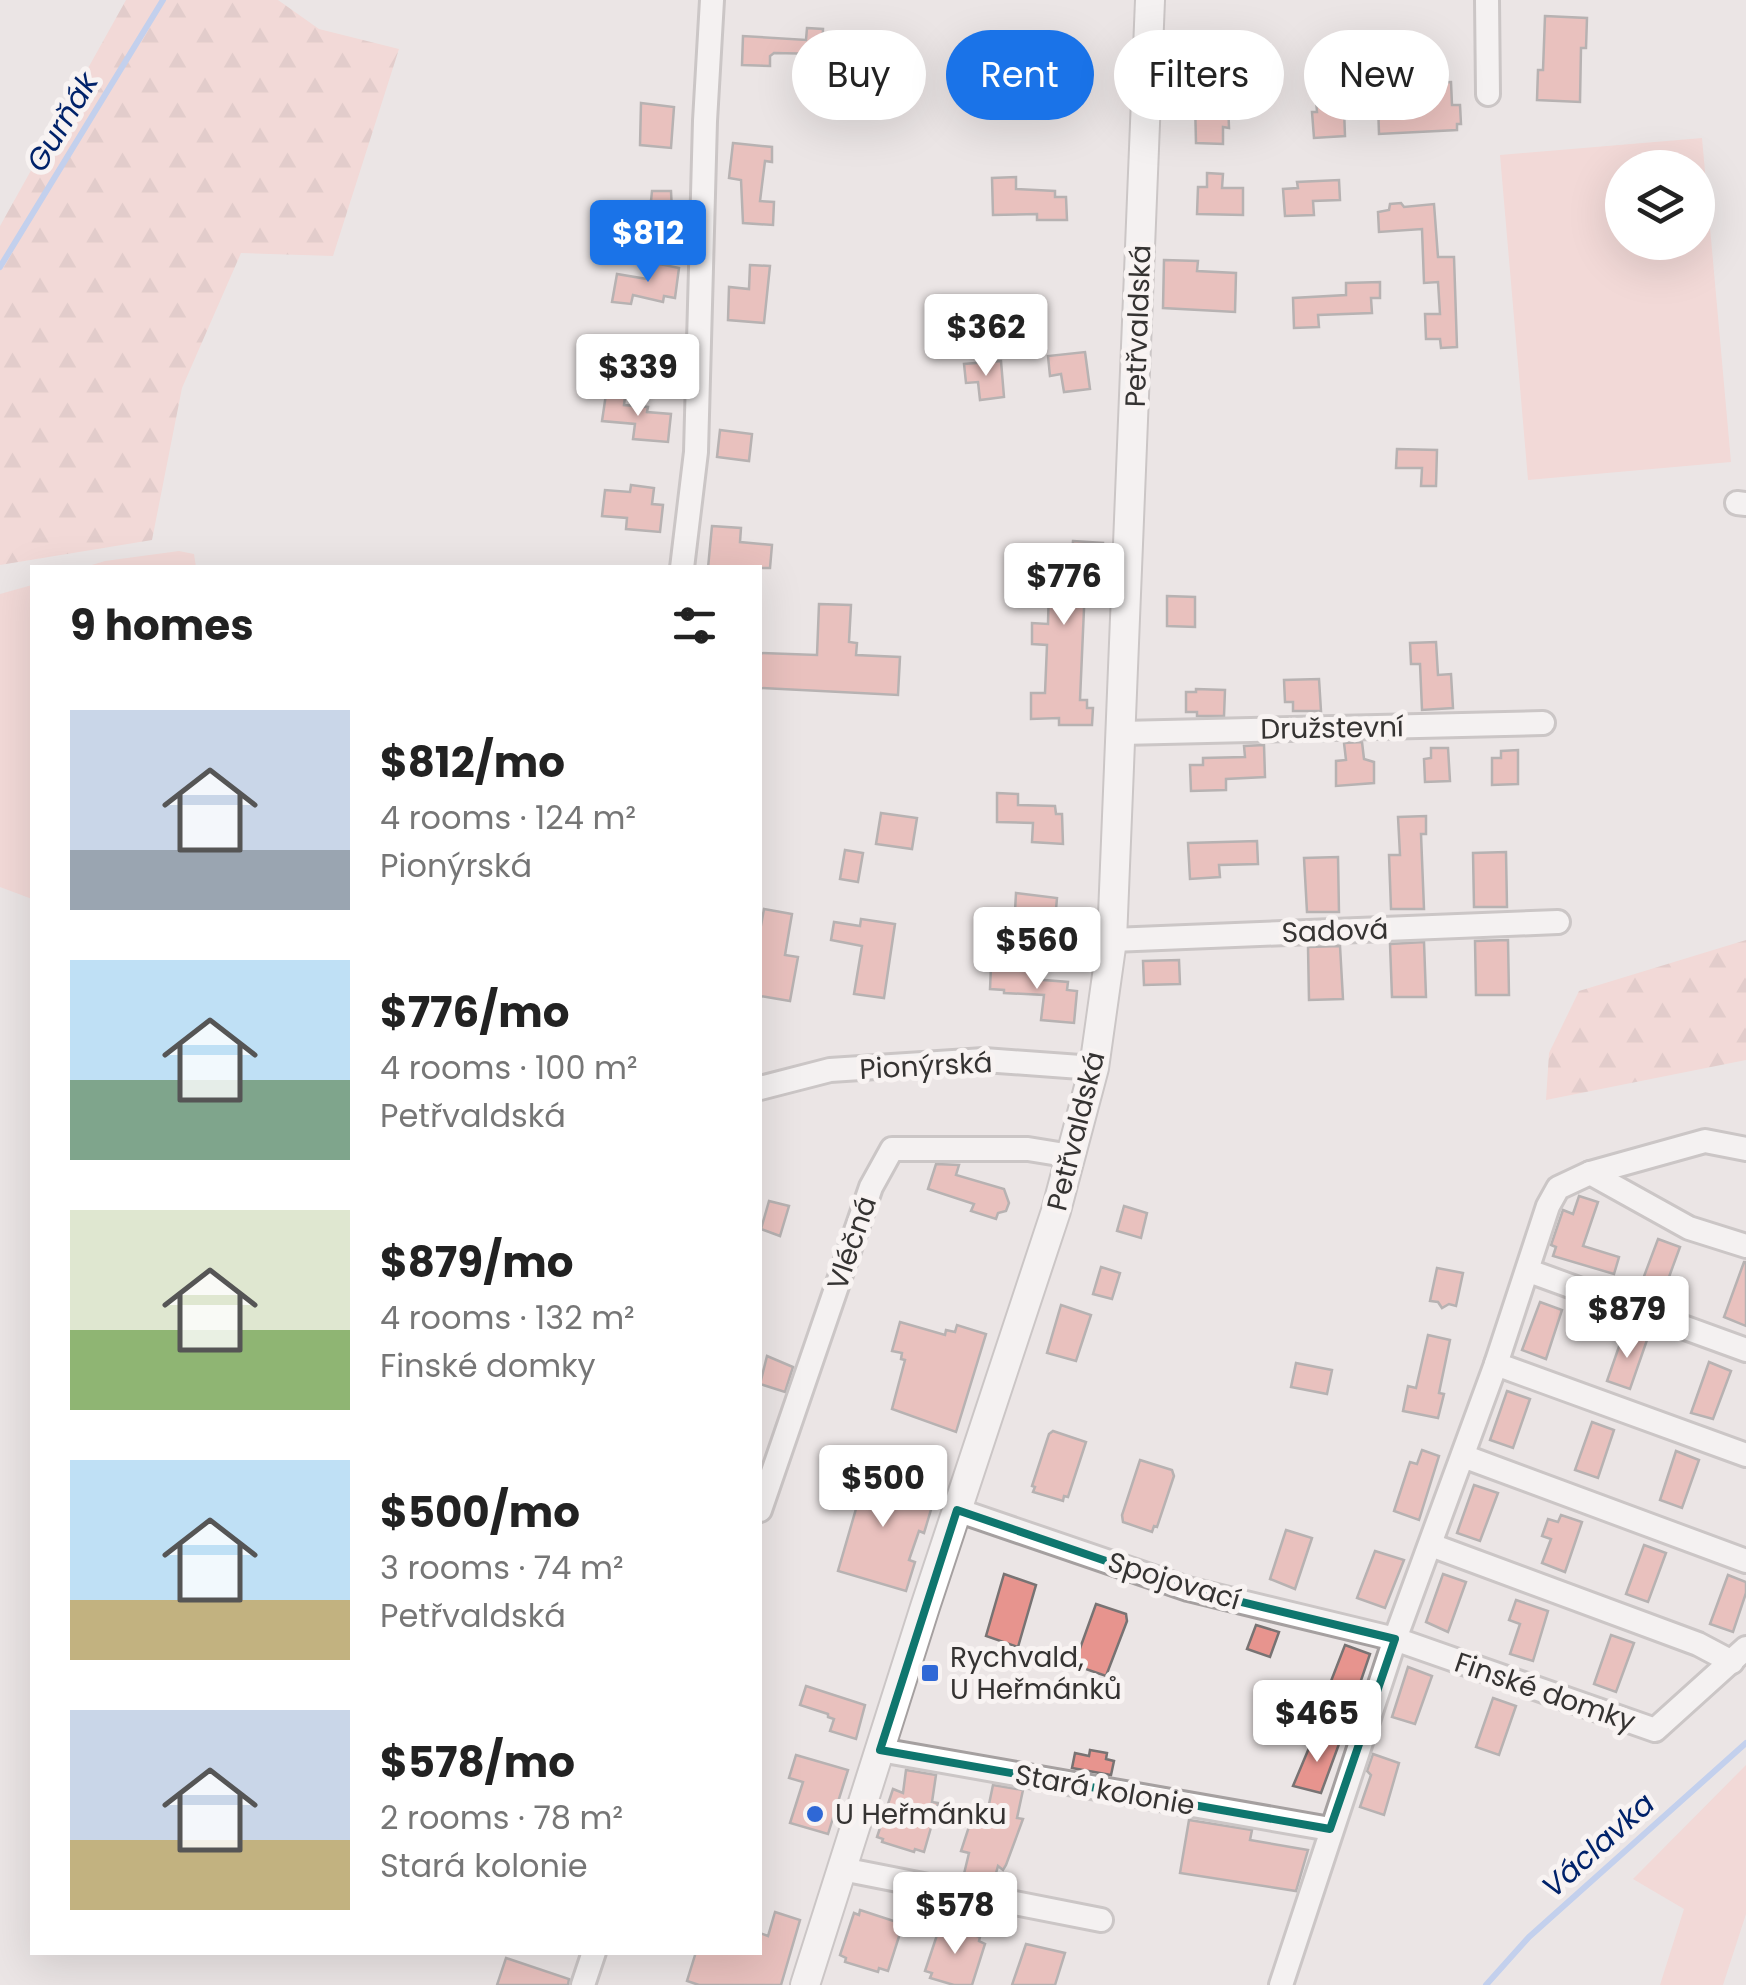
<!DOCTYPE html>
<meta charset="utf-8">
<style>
:root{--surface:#fff;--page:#f6f6f6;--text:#222;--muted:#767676;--accent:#1a73e8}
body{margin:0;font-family:Poppins,sans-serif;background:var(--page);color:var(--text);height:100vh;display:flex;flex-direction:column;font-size:38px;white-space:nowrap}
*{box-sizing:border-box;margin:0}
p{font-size:32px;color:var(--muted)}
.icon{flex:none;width:55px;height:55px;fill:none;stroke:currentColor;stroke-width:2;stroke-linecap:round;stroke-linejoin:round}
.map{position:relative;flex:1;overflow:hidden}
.details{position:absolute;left:30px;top:565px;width:732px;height:1390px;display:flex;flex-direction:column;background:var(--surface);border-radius:0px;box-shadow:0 10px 40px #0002}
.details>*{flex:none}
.top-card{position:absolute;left:792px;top:30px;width:802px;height:90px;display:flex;gap:20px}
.controls{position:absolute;left:1605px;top:150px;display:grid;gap:20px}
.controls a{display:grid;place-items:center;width:110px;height:110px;border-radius:50%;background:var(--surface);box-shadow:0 10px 40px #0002;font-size:50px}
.price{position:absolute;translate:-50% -85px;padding:0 22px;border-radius:10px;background:#fff;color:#222;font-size:32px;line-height:65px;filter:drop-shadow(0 2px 5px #0008)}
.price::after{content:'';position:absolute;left:50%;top:60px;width:30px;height:22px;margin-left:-15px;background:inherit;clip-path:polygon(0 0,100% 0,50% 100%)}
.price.selected{background:var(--accent);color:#fff}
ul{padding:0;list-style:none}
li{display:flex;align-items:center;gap:30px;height:250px;padding:0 40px}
li span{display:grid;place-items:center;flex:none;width:280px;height:200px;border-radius:0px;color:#555}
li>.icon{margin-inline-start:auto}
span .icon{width:120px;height:120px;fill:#fffc;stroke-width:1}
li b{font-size:42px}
h2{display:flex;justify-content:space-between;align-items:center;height:120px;padding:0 40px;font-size:42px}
.chip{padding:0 35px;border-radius:45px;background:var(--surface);box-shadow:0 10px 40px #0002;font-size:35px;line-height:90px}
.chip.selected{background:var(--accent);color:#fff}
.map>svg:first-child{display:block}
</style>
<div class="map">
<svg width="1746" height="1985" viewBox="0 0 1746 1985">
<defs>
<pattern id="forest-firs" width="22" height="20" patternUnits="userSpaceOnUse" patternTransform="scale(2.5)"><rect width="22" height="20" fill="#facac5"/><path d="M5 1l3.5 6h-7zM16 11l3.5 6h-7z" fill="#d7aeaa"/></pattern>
</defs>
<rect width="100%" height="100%" fill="#ebe5e5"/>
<g fill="#facac5" fill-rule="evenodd">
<path d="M 1702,138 L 1731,462 L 1528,480 L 1500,155 ZM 1622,168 L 1698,168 L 1698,242 L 1622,242 Z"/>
<path d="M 179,551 L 194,554 L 196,567 L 85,567 L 105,561 Z"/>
<path d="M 32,585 L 32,899 L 0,887 L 0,594 Z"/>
<path d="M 1746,1765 L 1746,1914 L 1723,1985 L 1660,1985 L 1684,1909 L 1633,1879 Z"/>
</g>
<g fill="url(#forest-firs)">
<path d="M 126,0 L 278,0 L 319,29 L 399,49 L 333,256 L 241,253 L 182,388 L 152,540 L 0,565 L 0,226 Z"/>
<path d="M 1746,940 L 1746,1060 L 1546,1100 L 1549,1053 L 1579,991 Z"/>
</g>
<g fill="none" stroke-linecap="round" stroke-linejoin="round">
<g stroke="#92b5f6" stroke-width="6">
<path d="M 0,267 L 163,0"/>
<path d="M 1486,1985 L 1529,1937 L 1746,1743"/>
</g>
</g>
<g fill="#e7948e" stroke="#787373" stroke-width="2.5">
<path d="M 1545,16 L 1587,18 L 1586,48 L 1581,48 L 1580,102 L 1537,100 L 1538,70 L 1543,70 Z"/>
<path d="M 807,28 L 823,29 L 822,54 L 774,53 L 770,56 L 770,66 L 742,65 L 743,36 L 806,40 Z"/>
<path d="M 1451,82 L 1452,105 L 1460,105 L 1461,124 L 1457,124 L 1457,130 L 1379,134 L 1378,103 L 1385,102 L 1385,85 Z"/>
<path d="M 1333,87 L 1335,110 L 1344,110 L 1345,136 L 1314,138 L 1312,112 L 1317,112 L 1315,88 Z"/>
<path d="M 1195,101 L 1228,101 L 1229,128 L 1223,127 L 1223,144 L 1196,143 Z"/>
<path d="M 641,103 L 674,107 L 671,148 L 640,145 Z"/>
<path d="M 733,143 L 772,147 L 772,162 L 765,161 L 760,201 L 774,202 L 773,225 L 743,223 L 741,180 L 729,178 Z"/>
<path d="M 1207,173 L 1223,174 L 1222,188 L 1243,188 L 1243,215 L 1197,214 L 1198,187 L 1207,187 Z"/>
<path d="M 1016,177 L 1016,189 L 1055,191 L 1055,197 L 1066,197 L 1067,220 L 1037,220 L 1037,214 L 993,215 L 992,178 Z"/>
<path d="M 1339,180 L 1340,200 L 1313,201 L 1314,215 L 1285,216 L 1283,189 L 1298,188 L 1297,182 Z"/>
<path d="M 652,191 L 671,191 L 673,232 L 648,232 Z"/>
<path d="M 1401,203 L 1404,207 L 1434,204 L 1438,257 L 1454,257 L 1457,347 L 1441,348 L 1440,339 L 1426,339 L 1425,314 L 1440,314 L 1438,282 L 1424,283 L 1422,229 L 1379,232 L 1378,212 L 1389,210 L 1390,204 Z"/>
<path d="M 1164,260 L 1198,261 L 1197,271 L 1236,273 L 1235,312 L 1163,308 Z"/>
<path d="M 650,262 L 679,268 L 675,298 L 664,296 L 663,302 L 633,295 L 631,304 L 612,302 L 617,274 L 647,279 Z"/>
<path d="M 750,265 L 770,266 L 764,323 L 728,320 L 729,287 L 749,289 Z"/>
<path d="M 1380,282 L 1380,298 L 1371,298 L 1372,313 L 1318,315 L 1319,327 L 1294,328 L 1293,298 L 1346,295 L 1346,283 Z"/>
<path d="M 1085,352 L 1090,389 L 1064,392 L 1061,374 L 1050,376 L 1048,356 Z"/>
<path d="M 1001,361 L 1004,397 L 980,400 L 978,382 L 966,383 L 964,364 Z"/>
<path d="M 606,394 L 625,397 L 624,405 L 648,407 L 647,412 L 671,414 L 668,442 L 633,439 L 635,424 L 602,421 Z"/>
<path d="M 720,430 L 752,434 L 749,461 L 717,457 Z"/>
<path d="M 1397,449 L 1437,450 L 1436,486 L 1421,486 L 1422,468 L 1396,468 Z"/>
<path d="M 631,485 L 654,488 L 652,504 L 663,505 L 660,532 L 626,529 L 627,518 L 602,516 L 605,490 L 630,492 Z"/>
<path d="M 712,526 L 741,528 L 740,542 L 772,545 L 770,568 L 708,568 Z"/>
<path d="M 1073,541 L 1103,543 L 1101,587 L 1085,586 L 1080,700 L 1087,700 L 1087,708 L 1093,708 L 1092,725 L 1059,725 L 1059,718 L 1031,719 L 1031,693 L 1045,693 L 1047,645 L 1032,644 L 1032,623 L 1048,624 L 1049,584 L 1023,582 L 1026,550 L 1072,554 Z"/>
<path d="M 1167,596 L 1195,597 L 1195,627 L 1167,626 Z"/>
<path d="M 819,604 L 851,605 L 849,642 L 857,643 L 856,655 L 900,657 L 898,695 L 760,688 L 760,653 L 817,655 Z"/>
<path d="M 1436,642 L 1438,675 L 1451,674 L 1453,708 L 1422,710 L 1420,664 L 1411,664 L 1410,643 Z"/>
<path d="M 1319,679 L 1321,711 L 1293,711 L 1293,702 L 1285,702 L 1284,680 Z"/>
<path d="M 1196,689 L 1225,690 L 1224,716 L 1197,716 L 1197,712 L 1186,712 L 1186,692 L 1196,692 Z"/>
<path d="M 1362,742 L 1364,759 L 1374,762 L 1374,783 L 1336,786 L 1336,761 L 1346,760 L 1344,743 Z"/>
<path d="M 1264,745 L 1265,777 L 1226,779 L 1226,790 L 1191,791 L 1190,765 L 1203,765 L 1203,758 L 1245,757 L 1244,746 Z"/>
<path d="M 1431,748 L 1448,748 L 1450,781 L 1425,782 L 1424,759 L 1431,758 Z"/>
<path d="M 1518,750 L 1518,784 L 1492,785 L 1492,758 L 1501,758 L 1501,751 Z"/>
<path d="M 997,793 L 1018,794 L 1018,805 L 1055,806 L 1056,814 L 1062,814 L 1063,844 L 1032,842 L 1033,823 L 997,822 Z"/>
<path d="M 881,813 L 917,818 L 912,849 L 876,844 Z"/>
<path d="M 1426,816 L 1426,834 L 1421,834 L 1424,909 L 1391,909 L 1389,855 L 1400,855 L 1398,817 Z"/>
<path d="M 1257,841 L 1258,864 L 1219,865 L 1220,877 L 1190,879 L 1188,843 Z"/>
<path d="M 845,850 L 863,853 L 858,882 L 840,879 Z"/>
<path d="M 1506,852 L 1507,907 L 1474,907 L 1473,853 Z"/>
<path d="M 1338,857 L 1339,912 L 1307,912 L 1304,858 Z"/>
<path d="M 1016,893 L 1057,898 L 1054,932 L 1014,929 Z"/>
<path d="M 764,909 L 792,914 L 785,955 L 798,957 L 790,1001 L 760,996 L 760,931 Z"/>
<path d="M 861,919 L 895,924 L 884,998 L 854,994 L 862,946 L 831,940 L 834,922 L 860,926 Z"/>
<path d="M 1508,940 L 1509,995 L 1476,995 L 1475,941 Z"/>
<path d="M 1424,942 L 1426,997 L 1392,997 L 1390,944 Z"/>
<path d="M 1340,946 L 1343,999 L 1309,1000 L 1308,947 Z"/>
<path d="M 1179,960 L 1180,984 L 1144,985 L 1143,961 Z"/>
<path d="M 991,966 L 1032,969 L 1032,979 L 1068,982 L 1067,990 L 1077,991 L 1074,1023 L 1041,1020 L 1044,995 L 1004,993 L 1004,990 L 990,989 Z"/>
<path d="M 936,1164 L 959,1165 L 956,1175 L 1004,1189 L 1009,1203 L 1006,1211 L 998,1213 L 996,1219 L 971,1211 L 974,1204 L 928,1189 Z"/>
<path d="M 1579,1196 L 1598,1202 L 1583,1246 L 1619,1257 L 1614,1274 L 1553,1256 L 1556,1247 L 1551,1245 L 1563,1210 L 1573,1214 Z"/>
<path d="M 769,1201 L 789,1206 L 780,1236 L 761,1229 Z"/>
<path d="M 1124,1206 L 1147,1213 L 1141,1238 L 1117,1231 Z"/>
<path d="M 1658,1239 L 1680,1247 L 1662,1296 L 1640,1287 Z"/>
<path d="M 1744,1262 L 1746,1262 L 1746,1326 L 1724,1317 Z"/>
<path d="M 1101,1267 L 1120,1273 L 1112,1299 L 1093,1294 Z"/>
<path d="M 1437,1268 L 1463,1273 L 1456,1306 L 1449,1304 L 1442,1308 L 1438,1302 L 1430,1301 Z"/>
<path d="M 1540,1302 L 1562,1310 L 1546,1359 L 1522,1350 Z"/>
<path d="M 1061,1305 L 1091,1315 L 1076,1361 L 1047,1353 Z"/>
<path d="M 900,1322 L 945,1335 L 946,1330 L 955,1332 L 957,1325 L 986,1334 L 956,1432 L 892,1409 L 905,1360 L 901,1359 L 902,1353 L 892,1351 Z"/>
<path d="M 1624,1332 L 1647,1340 L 1630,1389 L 1607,1381 Z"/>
<path d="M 1428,1335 L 1450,1340 L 1439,1393 L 1444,1394 L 1438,1418 L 1403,1411 L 1408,1386 L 1416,1388 Z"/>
<path d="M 767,1356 L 793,1367 L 785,1392 L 760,1384 Z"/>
<path d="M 1709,1362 L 1731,1371 L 1713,1419 L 1691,1413 Z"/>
<path d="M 1296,1363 L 1332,1370 L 1327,1394 L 1291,1387 Z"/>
<path d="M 1507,1391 L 1530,1399 L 1513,1448 L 1490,1440 Z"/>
<path d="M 1592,1422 L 1614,1430 L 1598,1478 L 1575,1470 Z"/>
<path d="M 1053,1431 L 1086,1442 L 1068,1497 L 1064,1496 L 1063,1501 L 1033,1492 L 1035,1487 L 1032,1486 L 1049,1434 Z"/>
<path d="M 1422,1450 L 1439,1456 L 1419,1520 L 1394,1511 L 1410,1462 L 1417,1464 Z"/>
<path d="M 1676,1451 L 1699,1460 L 1682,1508 L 1660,1500 Z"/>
<path d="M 1140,1460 L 1172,1470 L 1174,1476 L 1157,1527 L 1154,1526 L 1152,1532 L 1123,1522 L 1122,1515 Z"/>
<path d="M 858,1463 L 887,1472 L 886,1486 L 933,1503 L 924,1533 L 919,1531 L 909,1560 L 915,1562 L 906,1591 L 838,1571 L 860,1495 L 849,1491 Z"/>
<path d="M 1474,1485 L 1498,1493 L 1480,1541 L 1457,1533 Z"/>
<path d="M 1561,1515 L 1582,1522 L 1565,1572 L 1542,1563 L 1551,1539 L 1542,1536 L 1548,1519 L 1558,1522 Z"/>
<path d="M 1286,1530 L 1312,1538 L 1295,1589 L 1270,1579 Z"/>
<path d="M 1644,1545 L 1666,1553 L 1648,1602 L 1626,1594 Z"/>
<path d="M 1375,1551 L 1404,1560 L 1385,1608 L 1357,1598 Z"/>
<path d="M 1004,1574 L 1036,1585 L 1018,1647 L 986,1636 Z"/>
<path d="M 1443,1574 L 1466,1582 L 1448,1632 L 1426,1622 Z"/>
<path d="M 1728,1575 L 1746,1582 L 1746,1593 L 1733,1632 L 1710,1624 Z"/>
<path d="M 1516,1600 L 1548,1611 L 1533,1661 L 1510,1654 L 1520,1624 L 1509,1620 Z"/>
<path d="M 1096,1604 L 1126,1614 L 1127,1621 L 1106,1676 L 1074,1665 Z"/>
<path d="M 1256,1625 L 1279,1632 L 1270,1657 L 1247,1649 Z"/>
<path d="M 1611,1635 L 1634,1643 L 1616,1692 L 1594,1684 Z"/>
<path d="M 1345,1645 L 1370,1654 L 1353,1704 L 1326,1694 Z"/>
<path d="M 1408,1667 L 1432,1676 L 1415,1724 L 1392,1717 Z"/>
<path d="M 806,1686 L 865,1705 L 856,1739 L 830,1731 L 834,1719 L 828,1717 L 828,1714 L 800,1705 Z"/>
<path d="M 1493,1698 L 1516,1706 L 1499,1755 L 1476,1747 Z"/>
<path d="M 1314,1736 L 1339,1744 L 1321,1793 L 1293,1786 Z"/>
<path d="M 1090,1750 L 1107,1753 L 1106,1759 L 1114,1761 L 1111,1775 L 1072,1768 L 1075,1753 L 1089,1756 Z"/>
<path d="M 1373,1754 L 1399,1763 L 1384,1815 L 1360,1807 L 1371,1775 L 1367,1771 Z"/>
<path d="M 796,1755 L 848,1770 L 828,1834 L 790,1823 L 803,1782 L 789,1778 Z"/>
<path d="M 906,1770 L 936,1775 L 932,1802 L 938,1803 L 924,1852 L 915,1849 L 914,1852 L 882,1842 L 883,1839 L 877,1837 L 893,1789 L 903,1793 Z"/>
<path d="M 993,1785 L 1023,1790 L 1017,1818 L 1023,1819 L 1006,1865 L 1003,1870 L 998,1866 L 993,1884 L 963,1878 L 969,1853 L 961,1851 L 976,1805 L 988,1809 Z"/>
<path d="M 1189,1820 L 1252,1830 L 1250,1840 L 1308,1850 L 1296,1891 L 1180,1873 Z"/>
<path d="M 860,1910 L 903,1924 L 888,1971 L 879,1968 L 878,1972 L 845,1962 L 846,1958 L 840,1955 L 854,1913 L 859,1915 Z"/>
<path d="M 775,1912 L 800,1920 L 781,1985 L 699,1985 L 687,1981 L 696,1952 L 760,1952 L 760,1933 L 768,1936 Z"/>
<path d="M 946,1926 L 980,1937 L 979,1941 L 985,1944 L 972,1985 L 954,1985 L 930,1978 L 932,1973 L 925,1971 L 939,1929 L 945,1931 Z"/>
<path d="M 1026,1944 L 1065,1953 L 1055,1985 L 1012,1985 Z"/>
<path d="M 506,1958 L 569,1979 L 568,1985 L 497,1985 Z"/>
</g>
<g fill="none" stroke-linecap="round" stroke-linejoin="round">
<defs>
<g id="minor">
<path d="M 1487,0 L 1488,94"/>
<path d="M 1737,503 L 1746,504"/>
<path d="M 682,568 L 696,452 L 705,121 L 712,0"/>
<path d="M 1121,733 L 1543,723"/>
<path d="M 1112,940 L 1558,922"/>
<path d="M 760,1088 L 830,1070 L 984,1060 L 1094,1068"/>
<path d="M 1590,1173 L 1705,1141 L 1746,1149"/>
<path d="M 1529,1271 L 1746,1350"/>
<path d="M 1496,1364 L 1746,1455"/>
<path d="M 1463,1456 L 1746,1561"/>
<path d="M 760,1510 L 871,1187 L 892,1149 L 1028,1149 L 1071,1156"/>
<path d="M 957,1510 L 1188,1589 L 1395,1639 L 1655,1730 L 1746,1648"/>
<path d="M 1431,1545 L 1698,1644 L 1732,1662"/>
<path d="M 880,1750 L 1330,1829"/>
<path d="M 842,1869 L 1101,1920"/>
<path d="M 583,1985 L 594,1952"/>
<path d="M 1281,1985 L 1395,1639 L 1496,1364 L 1548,1206 L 1558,1188 L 1590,1173 L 1689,1228 L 1746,1246"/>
</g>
<path id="tertiary" d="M 805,1985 L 925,1607 L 1056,1211 L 1094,1068 L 1112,940 L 1150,0"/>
</defs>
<use href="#minor" stroke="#a5a0a0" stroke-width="28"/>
<use href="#tertiary" stroke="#a5a0a0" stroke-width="32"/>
<use href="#minor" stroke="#fff" stroke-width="22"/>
<use href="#tertiary" stroke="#fff" stroke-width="28"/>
</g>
<path d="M0 0H1746V1985H0ZM 957,1510 L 1188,1589 L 1395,1639 L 1330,1829 L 880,1750 Z" fill="#ebe5e5" fill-opacity=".55" fill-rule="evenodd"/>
<path fill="none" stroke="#0f766e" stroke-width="8" stroke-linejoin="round" d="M 957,1510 L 1188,1589 L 1395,1639 L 1330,1829 L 880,1750 Z"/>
<g fill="#2f68d6" stroke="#f8f3f2" stroke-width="4">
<rect x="920" y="1663" width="20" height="20" rx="5"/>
<circle cx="815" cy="1814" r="10"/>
</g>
<g text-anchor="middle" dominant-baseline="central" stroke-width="10" stroke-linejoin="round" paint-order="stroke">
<g font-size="28" fill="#353332" stroke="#f8f3f2">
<text transform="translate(1138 326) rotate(-88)">Petřvaldská</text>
<text transform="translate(1332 728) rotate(-1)">Družstevní</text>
<text transform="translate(1335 931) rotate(-2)">Sadová</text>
<text transform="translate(926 1066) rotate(-3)">Pionýrská</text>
<text transform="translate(1076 1131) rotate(-76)">Petřvaldská</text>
<text transform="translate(852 1243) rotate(-71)">Vléčná</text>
<text transform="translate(1174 1581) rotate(17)">Spojovací</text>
<text transform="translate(1545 1692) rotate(19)">Finské domky</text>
<text transform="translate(1105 1790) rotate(10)">Stará kolonie</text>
</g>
<g font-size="28" fill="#353332" stroke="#f8f3f2" text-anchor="start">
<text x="950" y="1657">Rychvald,<tspan x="950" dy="32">U Heřmánků</tspan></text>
<text x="835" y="1814">U Heřmánku</text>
</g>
<g font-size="30" font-style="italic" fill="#00226a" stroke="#f8f3f2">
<text transform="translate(62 122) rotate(-59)">Gurňák</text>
<text transform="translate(1598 1845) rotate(-42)">Václavka</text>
</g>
</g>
</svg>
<div class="controls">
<a><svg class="icon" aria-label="layers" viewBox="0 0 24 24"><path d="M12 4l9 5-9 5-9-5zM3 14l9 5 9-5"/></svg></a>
</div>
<b class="price selected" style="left:648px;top:285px">$812</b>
<b class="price" style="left:986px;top:379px">$362</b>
<b class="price" style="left:638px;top:419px">$339</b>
<b class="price" style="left:1064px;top:628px">$776</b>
<b class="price" style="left:1037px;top:992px">$560</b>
<b class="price" style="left:1627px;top:1361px">$879</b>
<b class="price" style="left:883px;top:1530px">$500</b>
<b class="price" style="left:1317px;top:1765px">$465</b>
<b class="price" style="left:955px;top:1957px">$578</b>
<div class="top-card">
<a class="chip">Buy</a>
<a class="chip selected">Rent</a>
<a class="chip">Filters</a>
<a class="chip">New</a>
</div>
<section class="details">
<h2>9 homes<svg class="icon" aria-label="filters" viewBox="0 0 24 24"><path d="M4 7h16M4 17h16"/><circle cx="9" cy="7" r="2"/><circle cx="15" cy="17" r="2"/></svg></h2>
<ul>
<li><span style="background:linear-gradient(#c9d6e8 70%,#9aa5b1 0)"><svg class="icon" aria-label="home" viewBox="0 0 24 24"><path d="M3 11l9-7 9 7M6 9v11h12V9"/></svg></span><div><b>$812/mo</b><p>4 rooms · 124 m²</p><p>Pionýrská</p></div></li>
<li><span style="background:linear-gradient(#bfe0f5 60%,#7fa58c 0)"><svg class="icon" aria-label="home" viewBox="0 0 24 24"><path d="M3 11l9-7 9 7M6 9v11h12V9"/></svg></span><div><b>$776/mo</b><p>4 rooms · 100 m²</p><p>Petřvaldská</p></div></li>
<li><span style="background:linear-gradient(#dfe7d0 60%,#8fb573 0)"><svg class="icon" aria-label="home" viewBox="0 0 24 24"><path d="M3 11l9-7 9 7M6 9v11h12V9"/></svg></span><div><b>$879/mo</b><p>4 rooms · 132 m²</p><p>Finské domky</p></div></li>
<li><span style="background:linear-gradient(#bfe0f5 70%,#c2b280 0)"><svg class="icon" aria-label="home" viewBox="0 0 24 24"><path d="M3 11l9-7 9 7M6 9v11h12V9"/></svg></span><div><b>$500/mo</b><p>3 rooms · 74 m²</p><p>Petřvaldská</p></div></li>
<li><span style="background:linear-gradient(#c9d6e8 65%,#c2b280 0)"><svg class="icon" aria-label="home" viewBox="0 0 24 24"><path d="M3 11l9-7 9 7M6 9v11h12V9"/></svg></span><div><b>$578/mo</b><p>2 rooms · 78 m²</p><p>Stará kolonie</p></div></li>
</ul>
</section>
</div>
